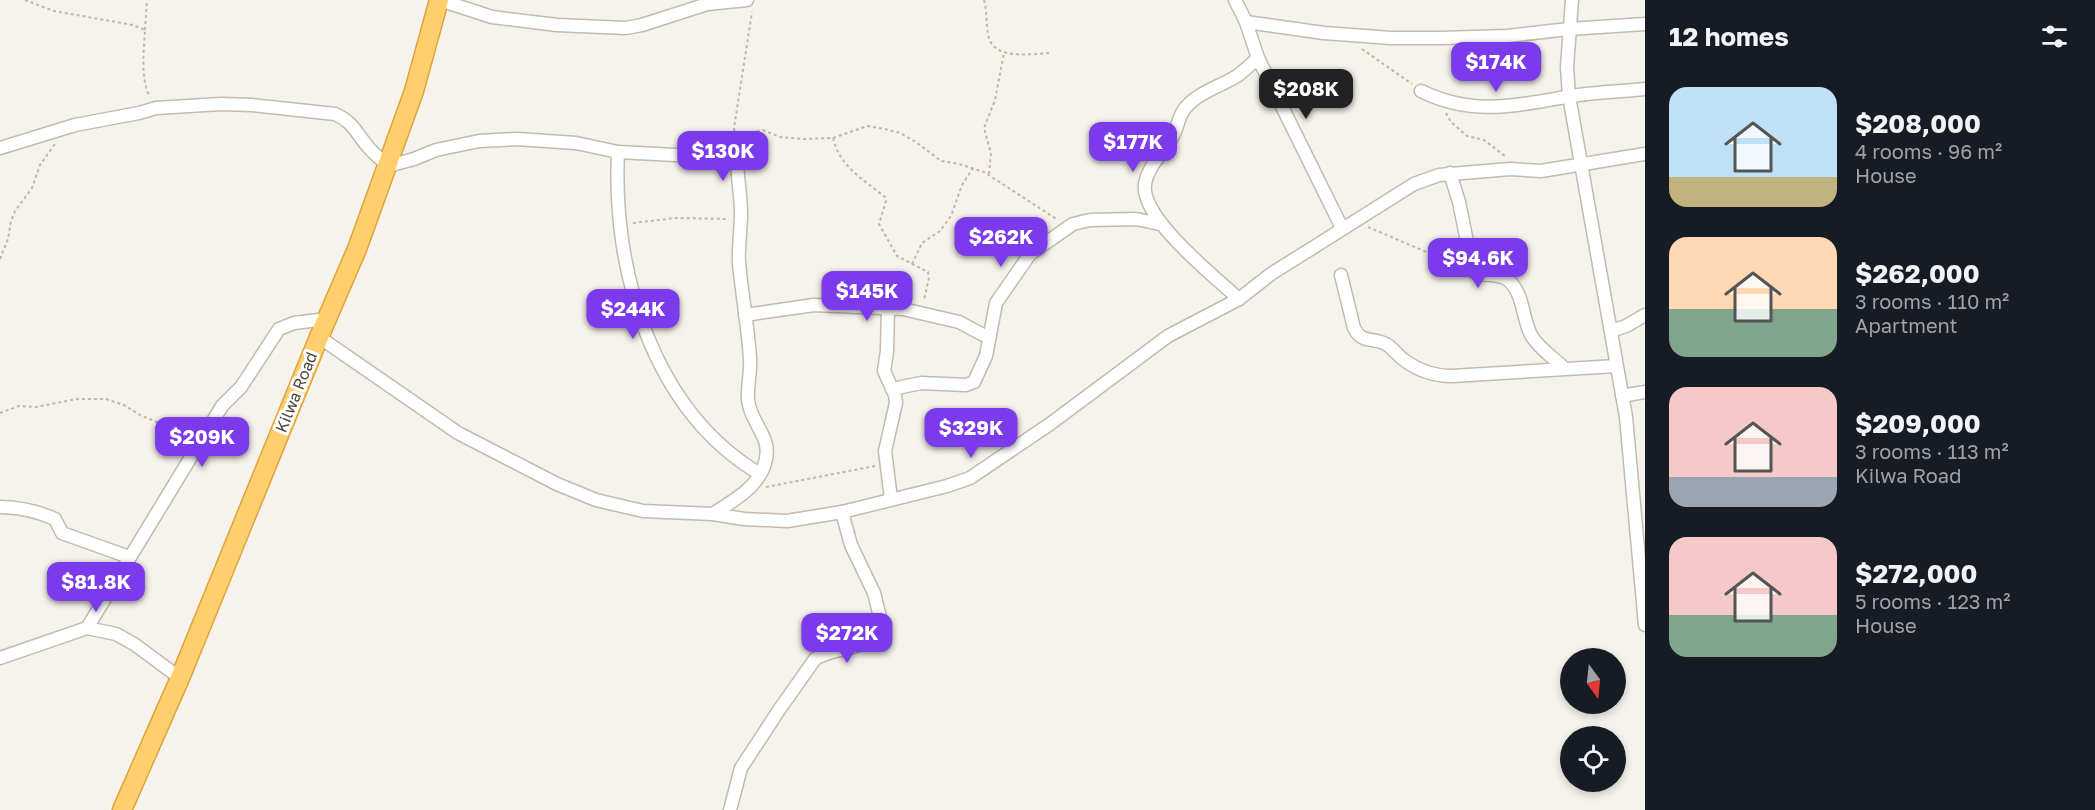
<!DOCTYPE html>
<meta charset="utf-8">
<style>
:root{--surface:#171b24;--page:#20242c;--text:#f1f3f6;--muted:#9ea1a6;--accent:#7c3aed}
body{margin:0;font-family:"Golos Text",sans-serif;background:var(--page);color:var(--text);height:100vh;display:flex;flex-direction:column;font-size:22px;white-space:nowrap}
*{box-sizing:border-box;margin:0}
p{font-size:20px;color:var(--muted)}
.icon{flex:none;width:33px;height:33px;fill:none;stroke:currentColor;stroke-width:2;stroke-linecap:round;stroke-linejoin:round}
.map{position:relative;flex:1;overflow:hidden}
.drawer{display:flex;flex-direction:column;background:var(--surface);width:450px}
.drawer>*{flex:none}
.needle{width:39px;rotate:165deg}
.buttons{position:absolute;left:1560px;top:648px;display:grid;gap:12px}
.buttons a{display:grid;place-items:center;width:66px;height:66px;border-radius:50%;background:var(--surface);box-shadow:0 3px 9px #0003;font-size:30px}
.price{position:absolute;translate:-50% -51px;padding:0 14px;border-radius:12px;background:var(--accent);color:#fff;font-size:20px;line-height:39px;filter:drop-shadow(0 2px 3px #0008)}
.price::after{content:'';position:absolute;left:50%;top:36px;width:18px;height:14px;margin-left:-9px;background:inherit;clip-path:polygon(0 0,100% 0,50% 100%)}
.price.active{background:#222;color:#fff}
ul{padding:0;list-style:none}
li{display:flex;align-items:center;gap:18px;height:150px;padding:0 24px}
li span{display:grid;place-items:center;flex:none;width:168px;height:120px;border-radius:18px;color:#555}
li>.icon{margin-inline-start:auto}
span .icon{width:72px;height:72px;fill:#fffc;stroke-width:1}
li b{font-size:26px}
h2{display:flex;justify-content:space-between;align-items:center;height:72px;padding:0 24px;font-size:26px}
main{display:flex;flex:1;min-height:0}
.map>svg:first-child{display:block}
</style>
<main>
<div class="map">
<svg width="1645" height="810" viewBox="0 0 1645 810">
<rect width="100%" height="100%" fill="#f6f3ec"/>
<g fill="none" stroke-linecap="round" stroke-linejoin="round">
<defs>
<g id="minor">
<path d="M 440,0 L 492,17 L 557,25 L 626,28 L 642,25 L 707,4 L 747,0"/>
<path d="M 1235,0 L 1246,22 L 1324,33 L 1391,38 L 1442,38 L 1507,36 L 1569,29 L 1645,24"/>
<path d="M 1572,0 L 1567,67 L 1569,96 L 1626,417 L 1645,625"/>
<path d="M 1246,22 L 1258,58 L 1342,228"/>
<path d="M 1421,91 C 1472,116 1514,106 1566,97 C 1592,92 1619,92 1645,89"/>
<path d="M 0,148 L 75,125 L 139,113 L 156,108 L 221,104 L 252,105 L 335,114 C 355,123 356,134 370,149 C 375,155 382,160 388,166 L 414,159 L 436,150 L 479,141 L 517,139 L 576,143 L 618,152 L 695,156 L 734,155 L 737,158 C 737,177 741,195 741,213 C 741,230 738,247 739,263 C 742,295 748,327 750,359 C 751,373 747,386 748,400 C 751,427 776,437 763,469 C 753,491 732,501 713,514"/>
<path d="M 618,152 C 612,270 652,410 760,474"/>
<path d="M 1450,173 L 1459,202 L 1473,271 C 1482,278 1498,272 1508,280 C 1524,293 1522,318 1531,335 C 1538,348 1554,358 1564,368"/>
<path d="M 1341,275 L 1354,328 C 1362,344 1372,337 1386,344 C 1393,348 1397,355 1404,360 C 1419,371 1434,376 1452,376 L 1616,366"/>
<path d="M 1239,299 C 1215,277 1140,218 1145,184 C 1148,165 1164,153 1173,136 C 1178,127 1178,116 1186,107 C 1199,92 1221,86 1237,76 C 1244,71 1251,64 1258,58"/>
<path d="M 888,308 L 887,351 L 884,371 L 895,395 L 896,403 L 885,451 L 891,499"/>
<path d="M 745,315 L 814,305 L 903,309 L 959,322 L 989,338"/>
<path d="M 1611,331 L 1626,326 L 1645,315"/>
<path d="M 319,337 L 458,433 L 557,484 L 596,500 L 643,511 L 713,514 L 744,519 L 787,521 L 842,512 L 947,486 L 970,478 L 1050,424 L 1168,336 L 1239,299 L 1271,274 L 1414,184 L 1439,175 L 1510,169 L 1541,171 L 1645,154"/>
<path d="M 892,389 L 921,383 L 966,385 L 974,382 L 986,356 L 996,303 L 1030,254 L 1073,224 L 1090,220 L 1136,219 L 1160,224"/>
<path d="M 1622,396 L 1645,392"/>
<path d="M 0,507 C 20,507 37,511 55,519 L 62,533 L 129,557"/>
<path d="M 87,628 L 222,406 L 241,387 L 279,329 L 294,323 L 327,319"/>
<path d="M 0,658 L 87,628 L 116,634 L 134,644 L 180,678"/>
<path d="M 730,810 L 741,768 L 779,710 L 815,659 C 835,646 871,652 882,625 L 874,593 L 851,545 L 842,512"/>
</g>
<path id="highway" d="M 122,810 L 180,678 L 319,337 L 357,249 L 414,91 L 439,0"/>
</defs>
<use href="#minor" stroke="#c2bbae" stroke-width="15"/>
<use href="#highway" stroke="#e0a43c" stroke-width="21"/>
<g stroke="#c4b79f" stroke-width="2" stroke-dasharray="3 3" stroke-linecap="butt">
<path d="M 25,0 L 54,11 L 133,25 L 145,30 C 144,52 140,78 150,97"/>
<path d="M 984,0 C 987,11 986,23 988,34 C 992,61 1030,54 1051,53"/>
<path d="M 145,30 L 147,0"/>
<path d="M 1362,49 L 1412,84"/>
<path d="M 1446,113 L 1451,122 L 1467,136 L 1484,140 L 1505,156"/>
<path d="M 833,138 C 839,166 864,180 885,197 L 886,201 L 879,224 L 897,256 L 928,272 L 929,278 L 924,300"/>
<path d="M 736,143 L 734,128 L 752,12"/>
<path d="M 738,144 L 742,137 L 753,132 L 763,130 L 780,137 L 803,139 L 833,138 L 867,126 L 885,129 L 900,133 L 916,142 L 941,161 L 959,164 L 984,172 L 1058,220"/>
<path d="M 989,174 L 991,153 L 984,128 L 995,100 L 1004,53"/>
<path d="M 633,223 L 676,218 L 729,219"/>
<path d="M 1368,227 L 1459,266"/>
<path d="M 0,259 L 8,239 L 11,221 L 15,211 L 32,188 L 40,165 L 55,144"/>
<path d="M 912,264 L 922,243 L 940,231 L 951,216 L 962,185 L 973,168"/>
<path d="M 0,413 L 19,406 L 36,407 L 77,399 L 106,399 L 124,405 L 140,415 L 191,436"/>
<path d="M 766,487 L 875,466"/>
</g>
<use href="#minor" stroke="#fff" stroke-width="12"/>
<use href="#highway" stroke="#ffcf6e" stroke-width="18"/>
</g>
<g text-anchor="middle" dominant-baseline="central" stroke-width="6" stroke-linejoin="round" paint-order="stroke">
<g font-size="16" fill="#4b4439" stroke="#fff">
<text transform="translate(296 392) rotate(-68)">Kilwa Road</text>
</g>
</g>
</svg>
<div class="buttons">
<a><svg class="needle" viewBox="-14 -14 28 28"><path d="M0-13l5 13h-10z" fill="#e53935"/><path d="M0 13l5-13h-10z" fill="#9ea1a6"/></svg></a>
<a><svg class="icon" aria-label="locate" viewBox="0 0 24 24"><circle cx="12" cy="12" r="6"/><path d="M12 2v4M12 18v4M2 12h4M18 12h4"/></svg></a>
</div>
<b class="price" style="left:1496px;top:93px">$174K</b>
<b class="price active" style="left:1306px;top:120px">$208K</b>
<b class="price" style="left:1133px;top:173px">$177K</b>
<b class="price" style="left:723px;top:182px">$130K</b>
<b class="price" style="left:1001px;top:268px">$262K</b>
<b class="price" style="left:1478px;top:289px">$94.6K</b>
<b class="price" style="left:867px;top:322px">$145K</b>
<b class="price" style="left:633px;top:340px">$244K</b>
<b class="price" style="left:971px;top:459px">$329K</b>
<b class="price" style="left:202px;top:468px">$209K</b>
<b class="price" style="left:96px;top:613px">$81.8K</b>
<b class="price" style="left:847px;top:664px">$272K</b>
</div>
<section class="drawer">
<h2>12 homes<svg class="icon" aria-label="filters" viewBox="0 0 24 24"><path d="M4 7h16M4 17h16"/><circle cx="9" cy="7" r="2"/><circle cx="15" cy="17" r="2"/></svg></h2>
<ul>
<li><span style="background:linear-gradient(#bfe0f5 75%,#c2b280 0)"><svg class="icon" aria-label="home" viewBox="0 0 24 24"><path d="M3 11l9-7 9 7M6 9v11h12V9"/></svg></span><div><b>$208,000</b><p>4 rooms · 96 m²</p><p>House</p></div></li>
<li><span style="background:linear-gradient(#ffd9b3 60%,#7fa58c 0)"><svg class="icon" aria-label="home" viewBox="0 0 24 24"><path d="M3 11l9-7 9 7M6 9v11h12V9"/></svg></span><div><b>$262,000</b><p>3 rooms · 110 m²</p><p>Apartment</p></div></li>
<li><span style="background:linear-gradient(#f6c9c9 75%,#9aa5b1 0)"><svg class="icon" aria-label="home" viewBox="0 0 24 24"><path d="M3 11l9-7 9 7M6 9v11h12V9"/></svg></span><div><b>$209,000</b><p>3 rooms · 113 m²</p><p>Kilwa Road</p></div></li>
<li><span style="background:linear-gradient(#f6c9c9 65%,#7fa58c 0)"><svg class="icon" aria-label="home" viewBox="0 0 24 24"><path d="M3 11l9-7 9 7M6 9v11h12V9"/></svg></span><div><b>$272,000</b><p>5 rooms · 123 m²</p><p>House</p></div></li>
</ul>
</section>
</main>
